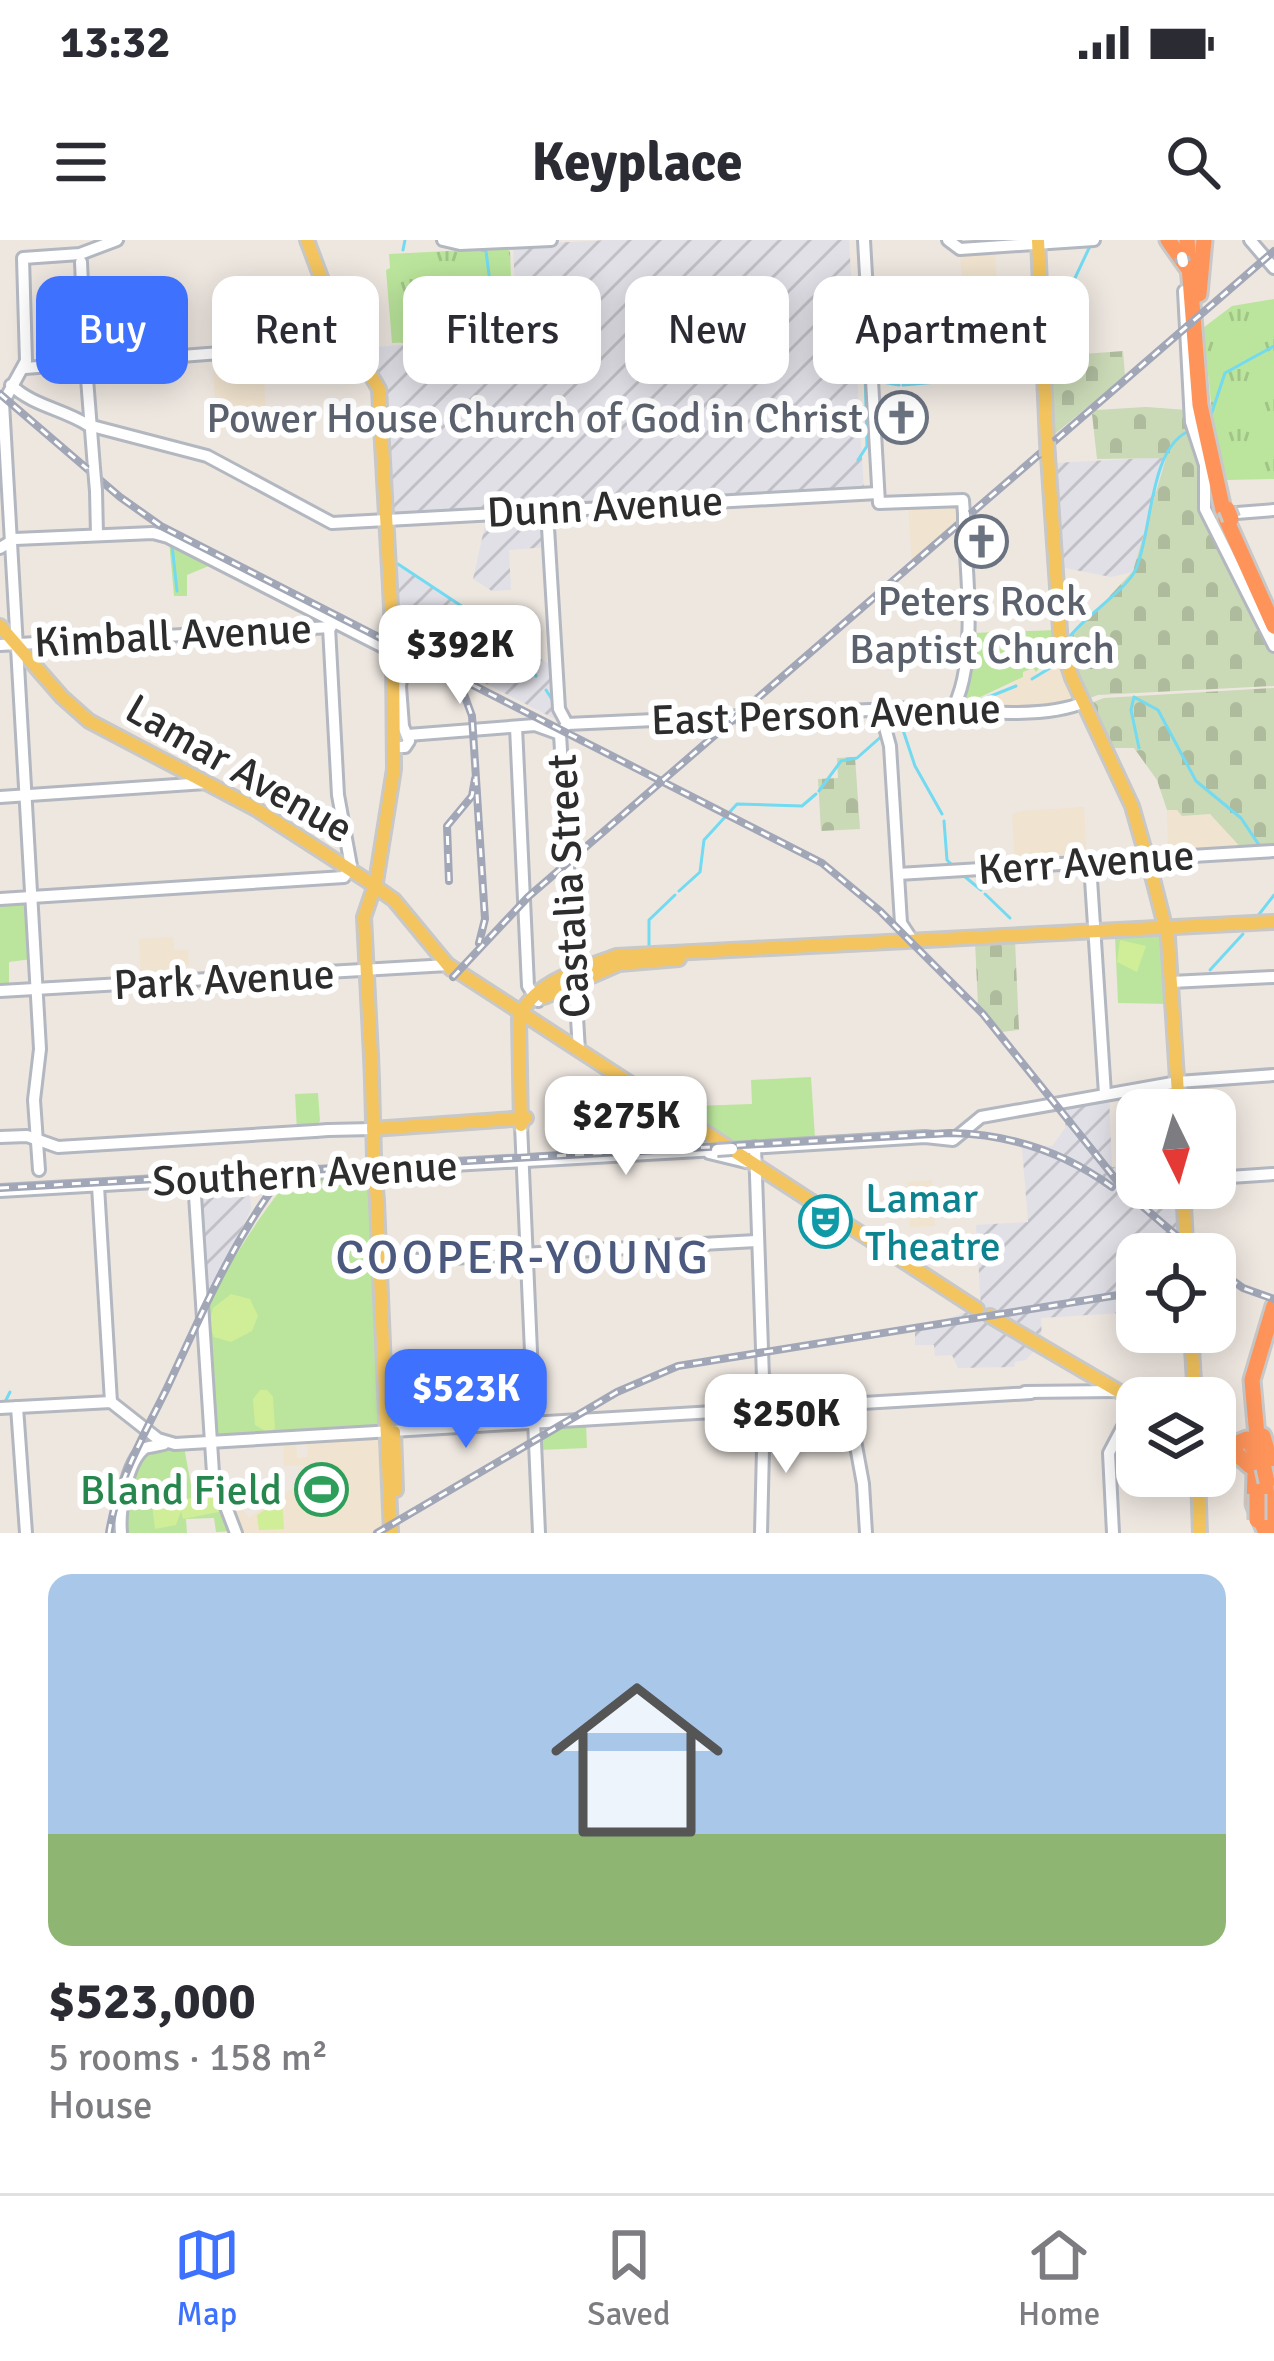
<!DOCTYPE html>
<meta charset="utf-8">
<style>
:root{--surface:#fff;--page:#f2f2f3;--text:#2b2b33;--muted:#7c7c81;--line:#e1e1e2;--accent:#3e71fd}
body{margin:0;font-family:Signika,sans-serif;background:var(--page);color:var(--text);height:100vh;display:flex;flex-direction:column;font-size:45px;white-space:nowrap}
*{box-sizing:border-box;margin:0}
p{font-size:39px;color:var(--muted)}
.icon{flex:none;width:66px;height:66px;fill:none;stroke:currentColor;stroke-width:2;stroke-linecap:round;stroke-linejoin:round}
.map{position:relative;height:1293px;overflow:hidden}
.details{display:flex;flex-direction:column;background:var(--surface);flex:1}
.details>*{flex:none}
.hud{position:absolute;left:36px;top:36px;width:1203px;height:108px;display:flex;gap:24px}
.needle{width:78px;rotate:175deg}
.buttons{position:absolute;left:1116px;top:849px;display:grid;gap:24px}
.buttons a{display:grid;place-items:center;width:120px;height:120px;border-radius:24px;background:var(--surface);box-shadow:0 6px 30px #0003;font-size:60px}
.price{position:absolute;translate:-50% -102px;padding:0 27px;border-radius:24px;background:#fff;color:#222;font-size:39px;line-height:78px;filter:drop-shadow(0 3px 6px #0008)}
.price::after{content:'';position:absolute;left:50%;top:72px;width:36px;height:27px;margin-left:-18px;background:inherit;clip-path:polygon(0 0,100% 0,50% 100%)}
.price.on{background:var(--accent);color:#fff}
ul{padding:0;list-style:none}
li{display:grid;align-content:center;gap:24px;height:636px;padding:0 48px}
li+li{border-top:3px solid var(--line)}
li span{display:grid;place-items:center;height:372px;border-radius:24px;color:#555}
li>.icon{margin-inline-start:auto}
span .icon{width:216px;height:216px;fill:#fffc;stroke-width:1}
li b{font-size:51px}
.pill{padding:0 42px;border-radius:24px;background:var(--surface);box-shadow:0 6px 30px #0003;font-size:42px;line-height:108px}
.pill.on{background:var(--accent);color:#fff}
.status{display:flex;justify-content:space-between;align-items:center;height:84px;padding:0 60px;background:var(--surface);direction:ltr}
.status svg{height:33px;fill:currentColor}
header{display:flex;justify-content:space-between;align-items:center;height:156px;padding:0 48px;background:var(--surface);font-size:54px;font-weight:700}
.dock{display:flex;justify-content:space-around;align-items:center;height:168px;border-top:3px solid var(--line);background:var(--surface);font-size:33px;color:var(--muted)}
.dock a{display:grid;justify-items:center;gap:6px}
.dock .on{color:var(--accent)}
.map>svg:first-child{display:block}
</style>
<div class="status"><b>13:32</b><svg viewBox="0 0 49 12"><path d="M0 12V9h3v3zM5 12V6h3v6zM10 12V3h3v9zM15 12V0h3v12zM26 1h20v11H26zM47 4h2v5h-2z"/></svg></div>
<header><svg class="icon" aria-label="menu" viewBox="0 0 24 24"><path d="M4 6h16M4 12h16M4 18h16"/></svg>Keyplace<svg class="icon" aria-label="search" viewBox="0 0 24 24"><circle cx="10" cy="10" r="6"/><path d="M15 15l6 6"/></svg></header>
<div class="map">
<svg width="1274" height="1293" viewBox="0 0 1274 1293">
<defs>
<pattern id="industrial-furrows" width="10" height="10" patternUnits="userSpaceOnUse" patternTransform="scale(3)"><rect width="10" height="10" fill="#e1e0e7"/><path d="M-1 1l2-2M0 10L10 0M9 11l2-2" fill="none" stroke="#c1c0c6"/></pattern>
<pattern id="grass-tufts" width="24" height="20" patternUnits="userSpaceOnUse" patternTransform="scale(3)"><rect width="24" height="20" fill="#bbe59c"/><path d="M3 7l-1-3M5 7V3M7 7l1-3M15 17l-1-3M17 17v-4M19 17l1-3" fill="none" stroke="#a1c587"/></pattern>
<pattern id="cemetery-stones" width="16" height="16" patternUnits="userSpaceOnUse" patternTransform="scale(3)"><rect width="16" height="16" fill="#cad9b6"/><path d="M2 7V4a2 2 0 0 1 4 0v3zM10 15v-3a2 2 0 0 1 4 0v3z" fill="#aebb9d"/></pattern>
</defs>
<rect width="100%" height="100%" fill="#eee7e0"/>
<g fill="url(#industrial-furrows)">
<path d="M 609,0 L 849,0 L 864,251 L 391,276 L 376,107 L 414,104 L 414,86 L 461,84 L 468,99 L 514,96 L 517,90 L 513,5 Z"/>
<path d="M 1166,217 L 1133,332 L 1111,337 L 1060,327 L 1055,223 Z"/>
<path d="M 546,273 L 548,307 L 509,310 L 511,350 L 492,351 L 473,339 L 487,276 Z"/>
<path d="M 398,325 L 555,428 L 557,480 L 390,395 L 388,378 L 383,377 L 393,326 Z"/>
<path d="M 1109,857 L 1112,927 L 1137,926 L 1137,948 L 1181,948 L 1184,1014 L 1137,1014 L 1137,1072 L 1041,1078 L 1042,1102 L 1026,1120 L 1015,1122 L 1014,1127 L 958,1128 L 952,1115 L 935,1116 L 934,1105 L 915,1105 L 915,1090 L 981,1067 L 976,985 L 1028,982 L 1022,907 L 1052,906 L 1066,887 L 1061,866 Z"/>
<path d="M 249,938 L 251,969 L 204,1067 L 197,941 Z"/>
</g>
<g fill="#f0e3cf">
<path d="M 995,10 L 998,61 L 963,63 L 960,13 Z"/>
<path d="M 263,126 L 267,185 L 217,190 L 213,129 Z"/>
<path d="M 962,262 L 962,278 L 912,322 L 908,266 Z"/>
<path d="M 1061,414 L 1079,459 L 1068,465 L 959,471 L 1014,448 L 1012,442 L 1023,437 L 1022,432 L 1033,428 L 1038,436 Z"/>
<path d="M 1084,567 L 1087,622 L 1015,626 L 1012,575 L 1020,571 Z"/>
<path d="M 1167,570 L 1177,570 L 1183,576 L 1210,574 L 1245,612 L 1168,616 Z"/>
<path d="M 173,697 L 174,710 L 188,710 L 189,725 L 175,726 L 176,740 L 141,741 L 139,699 Z"/>
<path d="M 932,940 L 935,986 L 910,987 L 907,942 Z"/>
<path d="M 382,1196 L 389,1284 L 373,1293 L 240,1293 L 232,1274 L 241,1268 L 249,1278 L 268,1264 L 261,1253 L 264,1251 L 272,1261 L 308,1239 L 307,1225 L 284,1226 L 283,1201 L 296,1200 L 297,1218 L 308,1217 L 307,1200 Z"/>
</g>
<g fill="url(#grass-tufts)">
<path d="M 506,8 L 510,11 L 513,91 L 468,96 L 461,84 L 415,86 L 413,102 L 392,103 L 386,30 L 390,28 L 389,14 Z"/>
<path d="M 1274,59 L 1274,239 L 1227,240 L 1214,190 L 1203,88 L 1232,66 Z"/>
</g>
<g fill="url(#cemetery-stones)">
<path d="M 1123,111 L 1125,136 L 1050,198 L 1044,117 Z"/>
<path d="M 1146,167 L 1188,170 L 1203,217 L 1205,273 L 1274,408 L 1274,446 L 1098,455 L 1085,460 L 1064,405 L 1133,331 L 1166,218 L 1097,219 L 1092,174 L 1096,170 Z"/>
<path d="M 1274,448 L 1274,610 L 1245,612 L 1210,574 L 1182,576 L 1177,570 L 1167,570 L 1157,540 L 1134,508 L 1110,508 L 1088,464 L 1104,458 Z"/>
<path d="M 855,517 L 860,589 L 821,591 L 818,539 L 838,538 L 837,518 Z"/>
<path d="M 1015,700 L 1019,790 L 1002,792 L 978,765 L 975,702 Z"/>
</g>
<g fill="#bbe59c">
<path d="M 169,301 L 216,323 L 187,335 L 187,356 L 174,356 Z"/>
<path d="M 1056,390 L 1059,406 L 1036,432 L 1033,428 L 1023,432 L 1023,437 L 957,468 C 970,446 966,418 972,393 Z"/>
<path d="M 28,660 L 32,719 L 9,722 L 9,747 L 0,748 L 0,662 Z"/>
<path d="M 1164,696 L 1169,764 L 1118,763 L 1115,697 Z"/>
<path d="M 811,837 L 815,898 L 721,903 L 704,890 L 707,876 L 693,877 L 693,866 L 752,864 L 751,840 Z"/>
<path d="M 318,853 L 320,881 L 312,890 L 297,891 L 295,854 Z"/>
<path d="M 367,932 L 387,1186 L 216,1200 C 213,1161 204,1118 206,1079 C 208,1052 272,956 293,936 Z"/>
<path d="M 569,1182 L 586,1182 L 587,1208 L 539,1210 L 537,1200 Z"/>
<path d="M 184,1207 L 192,1250 L 215,1249 L 232,1291 L 216,1292 L 214,1278 L 186,1279 L 187,1293 L 123,1293 C 126,1272 127,1224 146,1211 C 154,1205 174,1207 184,1207 Z"/>
</g>
<g fill="#d0ed97">
<path d="M 1120,700 L 1146,706 L 1137,732 L 1117,722 Z"/>
<path d="M 231,1054 L 250,1059 L 258,1076 L 252,1091 L 231,1102 L 214,1097 L 209,1083 L 213,1068 Z"/>
<path d="M 260,1150 L 267,1150 L 273,1157 L 275,1189 L 267,1192 L 255,1185 L 253,1159 Z"/>
<path d="M 218,1256 L 224,1271 L 183,1279 L 181,1271 L 176,1285 L 155,1289 L 152,1265 L 155,1262 L 180,1263 L 180,1259 Z"/>
<path d="M 282,1259 L 284,1289 L 259,1290 L 257,1275 Z"/>
</g>
<path fill="#72daf1" d="M 479,58 L 502,58 L 506,75 L 513,84 L 483,85 L 486,75 L 470,74 Z"/>
<g fill="none" stroke-linecap="round" stroke-linejoin="round">
<g stroke="#72daf1" stroke-width="3">
<path d="M 477,9 L 486,11 L 492,58"/>
<path d="M 403,10 L 405,0"/>
<path d="M 1066,57 L 1091,4"/>
<path d="M 1046,83 L 1066,68 L 1066,63"/>
<path d="M 1005,106 L 1035,89"/>
<path d="M 989,115 L 1000,109"/>
<path d="M 877,141 L 899,145"/>
<path d="M 903,145 L 937,142 L 970,127"/>
<path d="M 1210,178 L 1225,133 L 1274,106"/>
<path d="M 858,220 L 867,206 L 865,131"/>
<path d="M 172,305 L 177,351"/>
<path d="M 398,324 L 463,367"/>
<path d="M 487,383 L 506,398 L 536,436"/>
<path d="M 1065,403 C 1082,377 1126,351 1136,329 C 1152,292 1149,211 1187,192"/>
<path d="M 1032,439 L 1050,428 L 1060,411"/>
<path d="M 546,450 L 555,464"/>
<path d="M 961,468 L 1016,446"/>
<path d="M 1139,508 L 1131,470 L 1134,457 L 1158,470 L 1196,541 L 1241,578 L 1261,608"/>
<path d="M 819,551 L 841,521 L 857,518 L 883,495"/>
<path d="M 942,574 L 915,526 L 903,490 L 943,475"/>
<path d="M 944,581 L 947,620 L 953,626"/>
<path d="M 964,636 L 981,650"/>
<path d="M 679,651 L 700,632 L 704,600 L 737,564 L 802,566 L 816,554"/>
<path d="M 985,654 L 1010,678"/>
<path d="M 1257,677 L 1274,655"/>
<path d="M 649,707 L 649,680 L 675,655"/>
<path d="M 1210,730 L 1243,694"/>
<path d="M 5,1162 L 10,1152"/>
</g>
<defs>
<g id="secondary">
<path d="M 443,0 L 460,4 L 551,0"/>
<path d="M 864,0 L 879,263 L 963,260 L 964,274"/>
<path d="M 948,0 L 960,9 L 1094,0"/>
<path d="M 1250,0 L 1274,28"/>
<path d="M 81,22 L 85,110"/>
<path d="M 1184,51 L 1191,182 L 1205,225 L 1205,269 L 1274,406"/>
<path d="M 85,113 L 94,228"/>
<path d="M 25,128 L 351,103"/>
<path d="M 871,129 L 1042,116"/>
<path d="M 11,145 C 33,166 63,169 88,185 L 207,216 L 332,283 L 878,253"/>
<path d="M 96,251 L 97,295"/>
<path d="M 547,271 L 559,469 L 567,484"/>
<path d="M 1224,274 L 1274,270"/>
<path d="M 0,308 L 15,299 L 153,293 L 168,297 L 405,418 L 400,446 L 403,486 L 409,501 L 405,507 L 396,507"/>
<path d="M 0,405 L 331,387"/>
<path d="M 880,469 L 890,506 L 901,683 L 912,700"/>
<path d="M 950,473 C 977,433 968,338 964,289"/>
<path d="M 567,484 L 913,468 C 958,470 1043,481 1084,462"/>
<path d="M 567,484 L 560,494 L 579,811"/>
<path d="M 516,487 L 528,746 L 538,761"/>
<path d="M 408,495 L 535,485 L 560,494"/>
<path d="M 0,557 L 206,543"/>
<path d="M 1090,624 L 1105,854"/>
<path d="M 898,634 L 1274,611"/>
<path d="M 0,659 L 344,637 L 351,626 L 338,555 L 329,387"/>
<path d="M 1171,742 L 1274,737"/>
<path d="M 0,751 L 448,725"/>
<path d="M 521,885 L 539,1293"/>
<path d="M 328,890 L 373,889"/>
<path d="M 0,897 L 27,896 L 58,907 L 315,891"/>
<path d="M 755,907 L 764,1167 L 761,1293"/>
<path d="M 732,909 L 925,897 L 953,900 L 981,877 L 1178,842 L 1274,835"/>
<path d="M 709,913 L 746,922"/>
<path d="M 39,930 L 34,860 L 40,809 L 3,163 L 26,121 L 23,18 L 80,14 L 117,0"/>
<path d="M 1215,938 L 1274,934"/>
<path d="M 194,940 L 213,1233 L 236,1293"/>
<path d="M 98,946 L 111,1162"/>
<path d="M 0,951 L 717,910"/>
<path d="M 379,1022 L 756,1001"/>
<path d="M 1025,1152 L 1117,1151"/>
<path d="M 848,1162 L 863,1244 L 866,1293"/>
<path d="M 17,1167 L 26,1293"/>
<path d="M 0,1168 L 111,1162 L 158,1199 L 175,1204 L 1031,1153"/>
<path d="M 121,1293 C 119,1272 126,1222 145,1208 C 147,1207 161,1205 164,1204"/>
<path d="M 1113,1293 L 1109,1213 L 1136,1162"/>
</g>
<g id="primary">
<path d="M 307,0 L 335,75 L 379,149 L 390,347"/>
<path d="M 1038,0 L 1047,202"/>
<path d="M 1048,216 L 1061,405 L 1072,438 L 1132,566 L 1154,643 L 1168,698 L 1179,870"/>
<path d="M 0,386 L 62,457 L 89,481 L 256,569 L 366,640 L 394,660 L 451,729"/>
<path d="M 448,725 L 977,1069"/>
<path d="M 544,757 L 619,724 L 679,719"/>
<path d="M 371,816 L 364,677 L 376,642 L 394,529 L 393,413"/>
<path d="M 372,841 L 374,918"/>
<path d="M 521,885 L 519,779 C 531,742 583,729 616,716 L 1274,682"/>
<path d="M 373,889 L 526,878"/>
<path d="M 1183,948 L 1186,1002"/>
<path d="M 377,962 L 391,1293"/>
<path d="M 990,1076 L 1137,1162"/>
<path d="M 1191,1092 L 1195,1158"/>
<path d="M 394,1192 L 396,1250"/>
<path d="M 1215,1205 L 1240,1220"/>
<path d="M 1198,1236 L 1200,1293"/>
</g>
<g id="highway">
<path d="M 1168,0 L 1187,27"/>
<path d="M 1187,0 L 1200,165 L 1223,270"/>
<path d="M 1199,54 L 1204,0"/>
<path d="M 1226,279 L 1274,386"/>
<path d="M 1263,1196 L 1274,1234"/>
<path d="M 1250,1226 L 1236,1213 L 1235,1204 L 1247,1199 L 1254,1210"/>
<path d="M 1260,1229 L 1252,1140 L 1274,1066"/>
<path d="M 1255,1235 L 1254,1264 L 1266,1293"/>
<path d="M 1265,1241 L 1272,1292"/>
</g>
</defs>
<use href="#secondary" stroke="#b3b7c0" stroke-width="16"/>
<use href="#primary" stroke="#c8c8c8" stroke-width="18"/>
<use href="#highway" stroke="#c8c8c8" stroke-width="21"/>
<use href="#secondary" stroke="#fff" stroke-width="10"/>
<use href="#primary" stroke="#f4c55f" stroke-width="12"/>
<use href="#highway" stroke="#ff945a" stroke-width="15"/>
<defs>
<g id="rail">
<path d="M 0,154 L 120,257 L 161,286 L 822,623 L 880,671 L 983,774 L 1126,952 L 1198,1014"/>
<path d="M 448,436 L 464,454 L 472,476 L 485,679 L 479,703"/>
<path d="M 449,641 L 447,586 L 472,556 L 475,539"/>
<path d="M 453,737 L 528,657 L 1274,11"/>
<path d="M 0,948 L 950,893 C 1009,894 1064,912 1112,947"/>
<path d="M 1215,1028 L 1243,1048 L 1274,1059"/>
<path d="M 109,1293 C 117,1241 144,1195 167,1148 C 201,1075 232,1002 281,937"/>
<path d="M 377,1293 L 617,1152 L 678,1126 L 1137,1052"/>
</g>
</defs>
<use href="#rail" stroke="#a2a7b7" stroke-width="8"/>
<use href="#rail" stroke="#fff" stroke-width="3" stroke-dasharray="9" stroke-linecap="butt"/>
<defs>
<g id="secondary-bridge">
<path d="M 1182,17 L 1183,22"/>
<path d="M 94,228 L 96,251"/>
<path d="M 964,274 L 964,289"/>
<path d="M 315,891 L 328,890"/>
<path d="M 717,910 L 732,909"/>
</g>
<g id="primary-bridge">
<path d="M 1047,202 L 1048,216"/>
<path d="M 390,347 L 393,413"/>
<path d="M 371,816 L 372,841"/>
<path d="M 374,918 L 377,962"/>
</g>
<g id="highway-bridge">
<path d="M 1227,269 L 1231,279"/>
<path d="M 1264,1228 L 1267,1242"/>
<path d="M 1257,1280 L 1257,1254"/>
</g>
</defs>
<use href="#secondary-bridge" stroke="#b3b7c0" stroke-width="16" stroke-linecap="butt"/>
<use href="#primary-bridge" stroke="#c8c8c8" stroke-width="18" stroke-linecap="butt"/>
<use href="#highway-bridge" stroke="#c8c8c8" stroke-width="21" stroke-linecap="butt"/>
<use href="#secondary-bridge" stroke="#fff" stroke-width="10"/>
<use href="#primary-bridge" stroke="#f4c55f" stroke-width="12"/>
<use href="#highway-bridge" stroke="#ff945a" stroke-width="15"/>
</g>
<defs>
<symbol id="church-ring" viewBox="-11 -11 22 22"><circle r="9.5" fill="#fff" stroke="#6b7280" stroke-width="1.5"/><path d="M-1.2-6h2.4v3.5h3.3v2.4h-3.3V6h-2.4V-.1h-3.3v-2.4h3.3Z" fill="#6b7280"/></symbol>
<symbol id="theatre-ring" viewBox="-11 -11 22 22"><circle r="9.5" fill="#fff" stroke="#0f9aa8" stroke-width="1.5"/><path d="M-5-5.5Q0-4 5-5.5V0Q5 5 0 6Q-5 5-5 0ZM-3.3-2.5H-1v1.5H-3.3ZM1-2.5H3.3v1.5H1ZM-2.8 1Q0 5.5 2.8 1Z" fill="#0f9aa8"/></symbol>
<symbol id="stadium-ring" viewBox="-11 -11 22 22"><circle r="9.5" fill="#fff" stroke="#2e9e5b" stroke-width="1.5"/><path d="M0-5a6.5 5 0 1 0 0 10a6.5 5 0 1 0 0-10ZM-3.5-1.8h7v3.6h-7Z" fill="#2e9e5b"/></symbol>
</defs>
<g fill-rule="evenodd">
<use href="#church-ring" x="872" y="148" width="59" height="59"/>
<use href="#church-ring" x="952" y="272" width="59" height="59"/>
<use href="#theatre-ring" x="796" y="952" width="59" height="59"/>
<use href="#stadium-ring" x="292" y="1220" width="59" height="59"/>
</g>
<g text-anchor="middle" dominant-baseline="central" stroke-width="12" stroke-linejoin="round" paint-order="stroke">
<g font-size="42" fill="#5b616d" stroke="#fff" text-anchor="end">
<text x="863" y="178">Power House Church of God in Christ</text>
<text x="982" y="361" text-anchor="middle">Peters Rock<tspan x="982" dy="48">Baptist Church</tspan></text>
</g>
<g font-size="42" fill="#2d2d2d" stroke="#fff">
<text transform="translate(605 267) rotate(-3)">Dunn Avenue</text>
<text transform="translate(173 396) rotate(-3)">Kimball Avenue</text>
<text transform="translate(826 475) rotate(-2)">East Person Avenue</text>
<text transform="translate(239 529) rotate(30)">Lamar Avenue</text>
<text transform="translate(1086 623) rotate(-4)">Kerr Avenue</text>
<text transform="translate(569 646) rotate(-93)">Castalia Street</text>
<text transform="translate(224 740) rotate(-3)">Park Avenue</text>
<text transform="translate(305 934) rotate(-3)">Southern Avenue</text>
</g>
<g font-size="42" fill="#0d838f" stroke="#fff" text-anchor="start">
<text x="865" y="958">Lamar<tspan x="865" dy="48">Theatre</tspan></text>
</g>
<g font-size="42" fill="#27864d" stroke="#fff" text-anchor="end">
<text x="282" y="1250">Bland Field</text>
</g>
<g font-size="48" letter-spacing="3" fill="#4c597f" stroke="#fff">
<text x="523" y="1017">COOPER-YOUNG</text>
</g>
</g>
</svg>
<div class="buttons">
<a><svg class="needle" viewBox="-14 -14 28 28"><path d="M0-13l5 13h-10z" fill="#e53935"/><path d="M0 13l5-13h-10z" fill="#7c7c81"/></svg></a>
<a><svg class="icon" aria-label="locate" viewBox="0 0 24 24"><circle cx="12" cy="12" r="6"/><path d="M12 2v4M12 18v4M2 12h4M18 12h4"/></svg></a>
<a><svg class="icon" aria-label="layers" viewBox="0 0 24 24"><path d="M12 4l9 5-9 5-9-5zM3 14l9 5 9-5"/></svg></a>
</div>
<b class="price" style="left:460px;top:467px">$392K</b>
<b class="price" style="left:626px;top:938px">$275K</b>
<b class="price on" style="left:466px;top:1211px">$523K</b>
<b class="price" style="left:786px;top:1236px">$250K</b>
<div class="hud">
<a class="pill on">Buy</a>
<a class="pill">Rent</a>
<a class="pill">Filters</a>
<a class="pill">New</a>
<a class="pill">Apartment</a>
</div>
</div>
<section class="details">
<ul>
<li><span style="background:linear-gradient(#a9c7e8 70%,#8fb573 0)"><svg class="icon" aria-label="home" viewBox="0 0 24 24"><path d="M3 11l9-7 9 7M6 9v11h12V9"/></svg></span><div><b>$523,000</b><p>5 rooms · 158 m²</p><p>House</p></div></li>
</ul>
</section>
<nav class="dock">
<a class="on"><svg class="icon" aria-label="map" viewBox="0 0 24 24"><path d="M3 6l6-2 6 2 6-2v14l-6 2-6-2-6 2zM9 4v14M15 6v14"/></svg>Map</a>
<a><svg class="icon" aria-label="saved" viewBox="0 0 24 24"><path d="M7 4h10v16l-5-4-5 4z"/></svg>Saved</a>
<a><svg class="icon" aria-label="home" viewBox="0 0 24 24"><path d="M3 11l9-7 9 7M6 9v11h12V9"/></svg>Home</a>
</nav>
